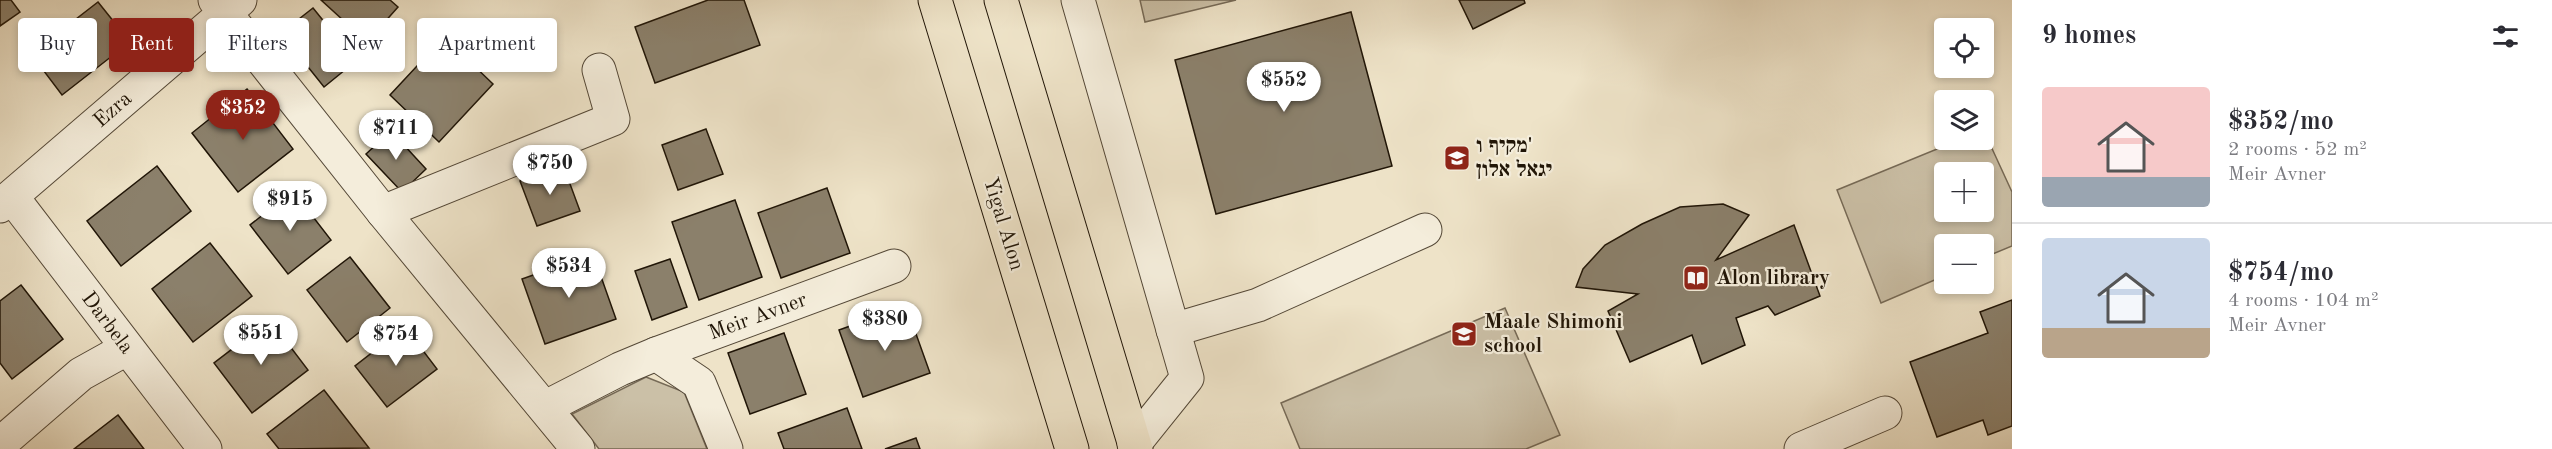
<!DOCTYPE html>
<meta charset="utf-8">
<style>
:root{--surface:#fff;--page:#f2f2f3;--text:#2b2b33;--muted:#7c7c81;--line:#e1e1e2;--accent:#8f2418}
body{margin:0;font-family:"Old Standard TT","Frank Ruhl Libre",serif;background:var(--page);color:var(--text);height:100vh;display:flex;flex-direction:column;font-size:22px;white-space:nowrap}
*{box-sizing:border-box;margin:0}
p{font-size:20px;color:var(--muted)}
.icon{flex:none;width:33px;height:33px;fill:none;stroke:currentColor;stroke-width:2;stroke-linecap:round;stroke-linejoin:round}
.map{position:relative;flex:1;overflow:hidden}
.side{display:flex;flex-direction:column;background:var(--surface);width:540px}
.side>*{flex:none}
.hud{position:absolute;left:18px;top:18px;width:570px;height:54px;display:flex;gap:12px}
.buttons{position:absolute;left:1934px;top:18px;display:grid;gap:12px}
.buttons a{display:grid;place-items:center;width:60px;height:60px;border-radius:6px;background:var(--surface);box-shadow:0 3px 9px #0003;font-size:30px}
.price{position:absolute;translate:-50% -51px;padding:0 14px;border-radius:21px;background:#fff;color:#222;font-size:20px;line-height:39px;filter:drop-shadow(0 2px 3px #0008)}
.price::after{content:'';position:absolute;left:50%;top:36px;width:18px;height:14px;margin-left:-9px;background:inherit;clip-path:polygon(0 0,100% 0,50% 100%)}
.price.current{background:var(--accent);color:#fff}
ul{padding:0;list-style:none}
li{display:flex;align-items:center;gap:18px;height:150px;padding:0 30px}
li+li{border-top:2px solid var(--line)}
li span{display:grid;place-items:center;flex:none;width:168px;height:120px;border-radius:6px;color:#555}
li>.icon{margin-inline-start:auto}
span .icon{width:72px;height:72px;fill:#fffc;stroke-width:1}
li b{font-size:26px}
h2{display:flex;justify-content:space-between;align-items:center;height:72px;padding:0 30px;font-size:26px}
.pill{padding:0 21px;border-radius:6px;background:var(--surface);box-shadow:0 3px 9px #0003;font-size:21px;line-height:54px}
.pill.current{background:var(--accent);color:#fff}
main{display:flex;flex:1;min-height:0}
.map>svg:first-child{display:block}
</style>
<main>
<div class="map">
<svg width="2012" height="449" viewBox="0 0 2012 449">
<rect width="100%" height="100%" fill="#eee3c8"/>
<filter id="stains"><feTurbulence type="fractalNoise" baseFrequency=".00333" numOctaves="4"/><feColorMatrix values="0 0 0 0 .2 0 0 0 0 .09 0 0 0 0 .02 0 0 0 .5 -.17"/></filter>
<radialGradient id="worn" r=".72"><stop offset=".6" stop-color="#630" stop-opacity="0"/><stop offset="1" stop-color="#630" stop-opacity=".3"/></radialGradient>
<g fill="#cbc0a7" stroke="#766a57" stroke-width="1.5" fill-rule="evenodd">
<path d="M 1140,0 L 1236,0 L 1145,22 Z"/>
<path d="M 1983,129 L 2012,192 L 2012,246 L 1983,258 L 1983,244 L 1944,244 L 1944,276 L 1881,303 L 1837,190 L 1959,140 L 1983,140 ZM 1944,172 L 1983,172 L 1983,212 L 1944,212 Z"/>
<path d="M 1505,308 L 1560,435 L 1526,449 L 1300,449 L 1281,403 Z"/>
<path d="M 646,377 L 684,392 L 707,449 L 599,449 L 572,414 Z"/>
</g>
<g fill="#8b806b" stroke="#201507" stroke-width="1.5">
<path d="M 0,0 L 11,0 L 20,12 L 0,26 Z"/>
<path d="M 321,0 L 390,0 L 398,7 L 367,42 Z"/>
<path d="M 708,0 L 744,0 L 760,45 L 655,83 L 635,27 Z"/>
<path d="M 1459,0 L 1524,0 L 1525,3 L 1473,29 Z"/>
<path d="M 98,2 L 130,42 L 62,95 L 31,54 Z"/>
<path d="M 313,8 L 356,61 L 324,87 L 281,33 Z"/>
<path d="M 1351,12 L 1392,166 L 1216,214 L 1175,60 Z"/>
<path d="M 444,37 L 493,84 L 439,142 L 390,95 Z"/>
<path d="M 247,89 L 293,149 L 238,192 L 192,133 Z"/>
<path d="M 706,129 L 723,174 L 678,190 L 662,145 Z"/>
<path d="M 391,131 L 426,169 L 402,192 L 366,154 Z"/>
<path d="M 563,165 L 580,211 L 537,226 L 520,181 Z"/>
<path d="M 157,166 L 191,211 L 121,266 L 87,221 Z"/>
<path d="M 827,188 L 850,253 L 781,278 L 758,213 Z"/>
<path d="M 293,191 L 331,240 L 288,274 L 250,225 Z"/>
<path d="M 735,200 L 762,277 L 699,300 L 672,222 Z"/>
<path d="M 1723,204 L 1749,215 L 1716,260 L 1794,225 L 1820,296 L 1775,315 L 1768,306 L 1736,318 L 1745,345 L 1702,364 L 1692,335 L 1630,362 L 1608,311 L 1638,294 L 1576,287 L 1583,269 L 1605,245 L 1642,224 L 1680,207 Z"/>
<path d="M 210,243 L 252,296 L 193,342 L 152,289 Z"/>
<path d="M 593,254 L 616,319 L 545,344 L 522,279 Z"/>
<path d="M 350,257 L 390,308 L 347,342 L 307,290 Z"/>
<path d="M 670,259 L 687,307 L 652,320 L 635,271 Z"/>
<path d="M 21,285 L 63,339 L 12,379 L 0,363 L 0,301 Z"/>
<path d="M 2012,300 L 2012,426 L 1988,435 L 1983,420 L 1937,437 L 1910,362 L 1988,333 L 1980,312 Z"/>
<path d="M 906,306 L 930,373 L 863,397 L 839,330 Z"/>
<path d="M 270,320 L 308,370 L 252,413 L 214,363 Z"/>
<path d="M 405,327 L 437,369 L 387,407 L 355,366 Z"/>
<path d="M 784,333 L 806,394 L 750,414 L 728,353 Z"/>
<path d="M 324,390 L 369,448 L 279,449 L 267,434 Z"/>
<path d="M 847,408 L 862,449 L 784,449 L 778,433 Z"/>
<path d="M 118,415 L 144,449 L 74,449 Z"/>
<path d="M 916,438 L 920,449 L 885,449 Z"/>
</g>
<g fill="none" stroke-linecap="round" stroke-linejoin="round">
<defs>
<g id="minor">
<path d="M 215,0 L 383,212 L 578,449"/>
<path d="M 1078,0 L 1187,378 L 1134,444"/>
<path d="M 12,197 L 205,449"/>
<path d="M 0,206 L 240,0"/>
<path d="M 383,212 L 613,119 L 599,70"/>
<path d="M 1173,330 L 1258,305 L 1425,230"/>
<path d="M 656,354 L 894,266"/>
<path d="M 546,407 L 620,369 L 656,354 L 699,383 L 726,449"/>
<path d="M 0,444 L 81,374 L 126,349"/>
<path d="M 1801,449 L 1885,413"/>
</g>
<g id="major">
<path d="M 935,0 L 1072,449"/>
<path d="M 1001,0 L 1136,449"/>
</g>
</defs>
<use href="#minor" stroke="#544837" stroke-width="35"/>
<use href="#major" stroke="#201507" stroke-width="35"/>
<use href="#minor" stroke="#f4eddb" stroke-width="33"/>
<use href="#major" stroke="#eee3c8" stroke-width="33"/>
</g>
<defs>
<symbol id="school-square" viewBox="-11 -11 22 22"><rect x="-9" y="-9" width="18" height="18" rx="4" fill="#8f2418" stroke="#f4eddb"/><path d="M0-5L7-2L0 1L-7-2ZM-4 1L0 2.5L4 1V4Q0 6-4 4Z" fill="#fff"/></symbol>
<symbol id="library-square" viewBox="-11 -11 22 22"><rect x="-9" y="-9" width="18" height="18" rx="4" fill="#8f2418" stroke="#f4eddb"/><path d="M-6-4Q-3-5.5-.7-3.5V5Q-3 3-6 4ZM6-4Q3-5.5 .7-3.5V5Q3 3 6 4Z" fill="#fff"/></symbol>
</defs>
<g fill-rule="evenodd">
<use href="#school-square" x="1442" y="143" width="30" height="30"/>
<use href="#library-square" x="1681" y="263" width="30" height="30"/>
<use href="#school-square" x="1449" y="319" width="30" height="30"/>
</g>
<g text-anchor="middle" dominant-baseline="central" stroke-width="4.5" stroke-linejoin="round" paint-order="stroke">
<g font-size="21" fill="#201507" stroke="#f4eddb">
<text transform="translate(113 110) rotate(-41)">Ezra</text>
<text transform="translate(1003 224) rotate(73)">Yigal Alon</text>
<text transform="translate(758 317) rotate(-20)">Meir Avner</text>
<text transform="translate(107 323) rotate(53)">Darbela</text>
</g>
<g font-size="21" font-weight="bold" fill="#201507" stroke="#f4eddb" text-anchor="start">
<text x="1476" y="146">מקיף ו'<tspan x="1476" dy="24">יגאל אלון</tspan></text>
<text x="1716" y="278">Alon library</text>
<text x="1484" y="322">Maale Shimoni<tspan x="1484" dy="24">school</tspan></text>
</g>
</g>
<rect width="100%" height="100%" filter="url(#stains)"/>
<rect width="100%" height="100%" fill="url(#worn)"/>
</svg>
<div class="buttons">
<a><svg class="icon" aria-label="locate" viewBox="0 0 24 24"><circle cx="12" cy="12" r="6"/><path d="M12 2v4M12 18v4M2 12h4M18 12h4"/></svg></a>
<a><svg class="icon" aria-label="layers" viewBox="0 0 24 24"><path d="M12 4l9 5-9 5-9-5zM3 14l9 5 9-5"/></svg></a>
<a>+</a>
<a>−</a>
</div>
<b class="price" style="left:1284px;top:113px">$552</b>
<b class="price current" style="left:243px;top:141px">$352</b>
<b class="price" style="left:396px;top:161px">$711</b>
<b class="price" style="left:550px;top:196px">$750</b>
<b class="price" style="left:290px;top:232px">$915</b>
<b class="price" style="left:569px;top:299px">$534</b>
<b class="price" style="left:885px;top:352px">$380</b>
<b class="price" style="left:261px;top:366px">$551</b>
<b class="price" style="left:396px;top:367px">$754</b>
<div class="hud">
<a class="pill">Buy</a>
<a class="pill current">Rent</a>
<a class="pill">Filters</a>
<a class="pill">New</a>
<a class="pill">Apartment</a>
</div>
</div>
<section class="side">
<h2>9 homes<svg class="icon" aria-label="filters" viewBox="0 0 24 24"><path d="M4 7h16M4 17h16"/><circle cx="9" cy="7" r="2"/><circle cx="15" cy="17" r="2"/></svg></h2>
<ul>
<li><span style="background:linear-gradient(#f6c9c9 75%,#9aa5b1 0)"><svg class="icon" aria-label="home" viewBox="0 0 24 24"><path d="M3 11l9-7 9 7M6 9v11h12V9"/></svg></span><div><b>$352/mo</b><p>2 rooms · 52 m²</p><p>Meir Avner</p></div></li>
<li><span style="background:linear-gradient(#c9d6e8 75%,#b9a48a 0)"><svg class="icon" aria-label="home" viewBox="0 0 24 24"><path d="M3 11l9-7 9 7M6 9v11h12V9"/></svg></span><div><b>$754/mo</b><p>4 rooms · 104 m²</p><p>Meir Avner</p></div></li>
</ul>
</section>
</main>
